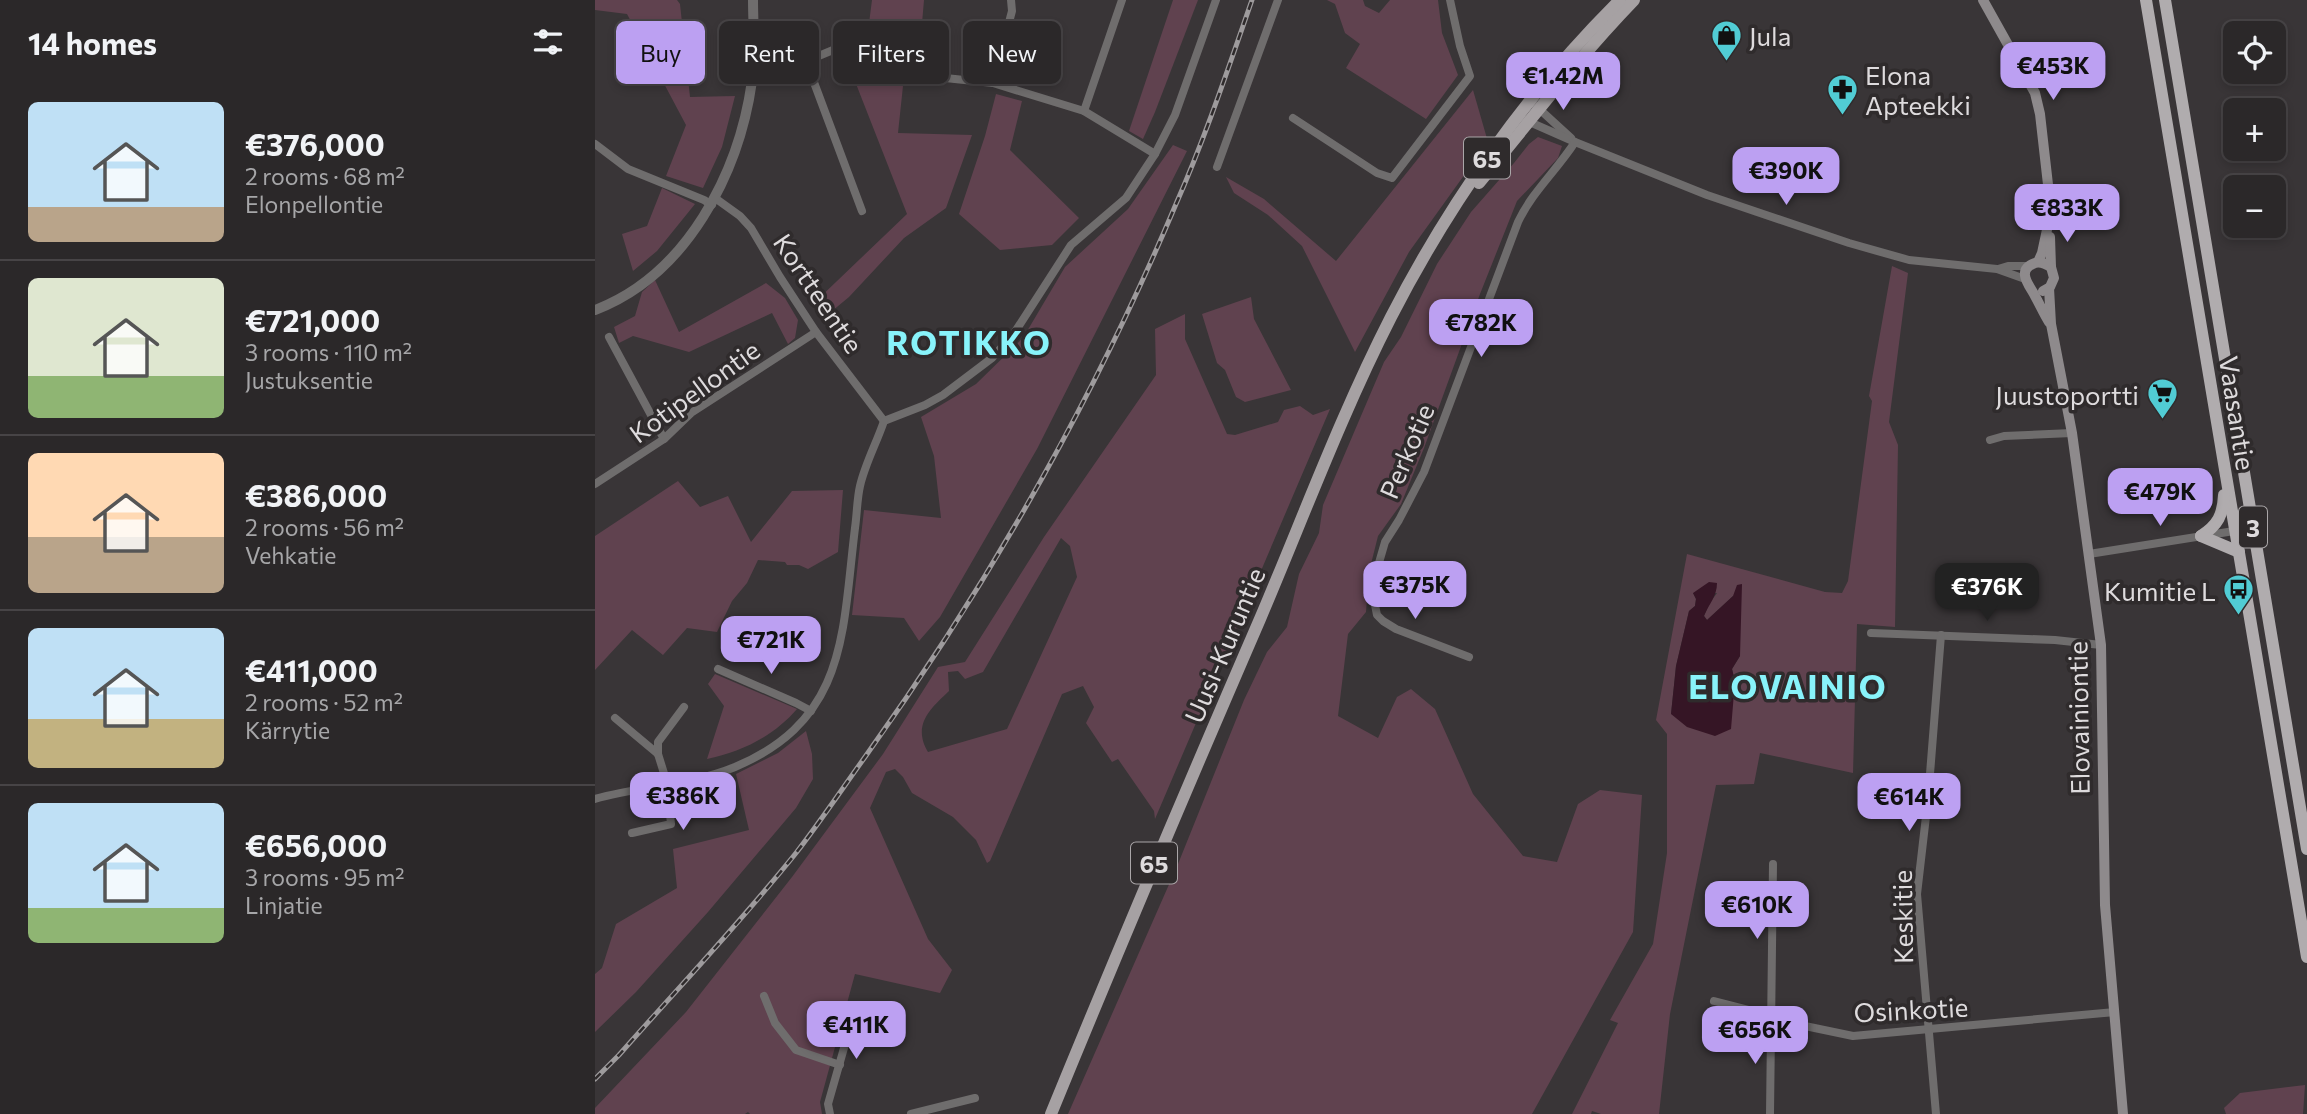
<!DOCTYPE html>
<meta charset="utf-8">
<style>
:root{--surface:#2b2829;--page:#333031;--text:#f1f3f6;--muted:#a6a6a8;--line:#474446;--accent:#bca0f2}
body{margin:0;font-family:Commissioner,sans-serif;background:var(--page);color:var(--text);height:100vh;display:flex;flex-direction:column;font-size:26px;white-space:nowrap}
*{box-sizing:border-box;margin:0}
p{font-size:23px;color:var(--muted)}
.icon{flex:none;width:38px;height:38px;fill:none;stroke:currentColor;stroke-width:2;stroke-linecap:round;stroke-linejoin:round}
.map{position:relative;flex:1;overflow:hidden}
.drawer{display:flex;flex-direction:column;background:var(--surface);width:595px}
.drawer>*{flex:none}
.top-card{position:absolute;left:21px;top:21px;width:665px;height:63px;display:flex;gap:14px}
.fabs{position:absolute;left:1628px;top:21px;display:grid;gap:14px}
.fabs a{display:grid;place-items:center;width:63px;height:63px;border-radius:10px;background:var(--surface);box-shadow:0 4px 10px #0003,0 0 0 2px var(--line);font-size:35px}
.price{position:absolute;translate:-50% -60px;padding:0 16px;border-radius:14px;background:var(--accent);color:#111;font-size:23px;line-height:46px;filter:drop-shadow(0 2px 4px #0008)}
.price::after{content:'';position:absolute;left:50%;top:42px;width:21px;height:16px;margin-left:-10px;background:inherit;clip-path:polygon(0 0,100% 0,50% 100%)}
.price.current{background:#222;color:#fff}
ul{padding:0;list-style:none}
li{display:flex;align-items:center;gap:21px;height:175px;padding:0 28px}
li+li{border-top:2px solid var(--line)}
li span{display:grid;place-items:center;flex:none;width:196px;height:140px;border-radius:10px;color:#555}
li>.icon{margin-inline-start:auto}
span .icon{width:84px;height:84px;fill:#fffc;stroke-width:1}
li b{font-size:30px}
h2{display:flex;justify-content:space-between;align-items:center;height:84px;padding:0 28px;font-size:30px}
.chip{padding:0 24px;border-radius:10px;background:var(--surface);box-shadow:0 4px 10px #0003,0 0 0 2px var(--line);font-size:24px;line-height:63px}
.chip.current{background:var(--accent);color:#111}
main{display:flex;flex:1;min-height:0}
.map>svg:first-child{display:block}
</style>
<main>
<section class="drawer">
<h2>14 homes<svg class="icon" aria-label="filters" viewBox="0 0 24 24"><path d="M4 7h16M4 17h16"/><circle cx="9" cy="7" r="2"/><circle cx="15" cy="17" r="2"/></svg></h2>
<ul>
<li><span style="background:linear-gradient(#bfe0f5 75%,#b9a48a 0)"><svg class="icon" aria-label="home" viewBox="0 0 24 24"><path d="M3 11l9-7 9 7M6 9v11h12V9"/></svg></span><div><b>€376,000</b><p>2 rooms · 68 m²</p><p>Elonpellontie</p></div></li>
<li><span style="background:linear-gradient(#dfe7d0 70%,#8fb573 0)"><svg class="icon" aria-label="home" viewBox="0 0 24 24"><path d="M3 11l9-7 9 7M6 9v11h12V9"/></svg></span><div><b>€721,000</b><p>3 rooms · 110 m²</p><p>Justuksentie</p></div></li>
<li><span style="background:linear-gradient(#ffd9b3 60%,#b9a48a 0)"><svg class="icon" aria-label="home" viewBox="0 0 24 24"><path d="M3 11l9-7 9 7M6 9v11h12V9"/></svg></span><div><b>€386,000</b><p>2 rooms · 56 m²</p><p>Vehkatie</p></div></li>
<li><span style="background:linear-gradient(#bfe0f5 65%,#c2b280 0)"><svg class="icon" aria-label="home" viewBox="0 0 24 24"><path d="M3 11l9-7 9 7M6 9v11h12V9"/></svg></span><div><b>€411,000</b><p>2 rooms · 52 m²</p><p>Kärrytie</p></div></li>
<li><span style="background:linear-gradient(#bfe0f5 75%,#8fb573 0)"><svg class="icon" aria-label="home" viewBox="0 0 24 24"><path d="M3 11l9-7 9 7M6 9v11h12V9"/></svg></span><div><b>€656,000</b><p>3 rooms · 95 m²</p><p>Linjatie</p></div></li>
</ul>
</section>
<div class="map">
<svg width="1712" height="1114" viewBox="0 0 1712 1114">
<rect width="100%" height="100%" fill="#393537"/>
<g fill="#60424f" fill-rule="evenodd">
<path d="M 0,0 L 82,0 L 85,4 L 95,97 L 140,96 L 127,147 L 108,188 L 71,176 L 91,125 L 32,14 L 0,10 Z"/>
<path d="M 277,0 L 329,0 L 323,70 L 310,67 L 303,133 L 377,135 L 351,208 L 309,238 L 254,297 L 231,316 L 218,304 L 312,214 L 245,43 L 273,31 Z"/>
<path d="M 578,0 L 603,0 L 560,112 L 548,139 L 534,131 Z"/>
<path d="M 732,0 L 768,0 L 770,6 L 784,13 L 795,0 L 843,0 L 847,33 L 863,75 L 831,119 L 751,68 L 765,44 L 750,33 L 740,4 Z"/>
<path d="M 878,90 L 893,142 L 814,252 L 760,352 L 707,246 L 673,215 L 639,193 L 631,177 L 669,199 L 741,261 Z"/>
<path d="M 401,94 L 427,101 L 415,150 L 484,218 L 457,245 L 405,250 L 364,214 L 390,136 Z"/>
<path d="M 943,137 L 967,146 L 963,158 L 922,201 L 885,294 L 829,448 L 806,504 L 783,536 L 774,572 L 771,612 L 753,634 L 743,716 L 783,738 L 802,697 L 816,689 L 840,709 L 878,794 L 928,856 L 962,862 L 983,804 L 1005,790 L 1047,795 L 1038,932 L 937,1114 L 473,1114 L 583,864 L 649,700 L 672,652 L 692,627 L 704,574 L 724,533 L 728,505 L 789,362 L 806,337 L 842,264 L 876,212 L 919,163 L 934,144 Z"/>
<path d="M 578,145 L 592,151 L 442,449 L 345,617 L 324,641 L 309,618 L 257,615 L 269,510 L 346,518 L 339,456 L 326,417 L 381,384 L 428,338 L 470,267 L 533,209 Z"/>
<path d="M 67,188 L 100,204 L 62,251 L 38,271 L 27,234 L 52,226 Z"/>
<path d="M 1297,266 L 1313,273 L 1294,422 L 1303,445 L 1300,627 L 1262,624 L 1258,773 L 1165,753 L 1159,784 L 1121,785 L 1075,1014 L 1064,1114 L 1006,1114 L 997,1111 L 996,1114 L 977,1114 L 1023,1023 L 1015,1020 L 1058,944 L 1072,853 L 1072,734 L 1061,720 L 1092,554 L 1230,592 L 1247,593 L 1253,581 L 1277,401 L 1274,396 ZM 1098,593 L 1122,593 L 1114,604 L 1109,616 L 1112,620 L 1138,596 L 1145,656 L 1137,669 L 1140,681 L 1076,714 L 1081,666 L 1094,611 L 1100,606 L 1101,599 Z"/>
<path d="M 60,280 L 84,332 L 171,283 L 190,298 L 203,320 L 200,338 L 193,344 L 177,313 L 94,352 L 38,336 L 24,343 L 19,327 L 40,316 L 47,292 Z"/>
<path d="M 656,297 L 659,319 L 696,390 L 650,402 L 641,397 L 630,370 L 622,363 L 607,314 Z"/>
<path d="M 590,314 L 590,339 L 632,434 L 640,435 L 683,422 L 689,410 L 705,406 L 718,415 L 735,409 L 560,819 L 559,811 L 523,759 L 517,762 L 491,723 L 499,707 L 488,686 L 467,694 L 395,861 L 392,863 L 381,840 L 358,817 L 317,793 L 308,777 L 300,769 L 291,772 L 275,808 L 333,939 L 357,970 L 345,993 L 260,974 L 225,1102 L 227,1114 L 155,1114 L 153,1112 L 150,1114 L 0,1114 L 0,1108 L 91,1012 L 197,877 L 288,754 L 343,667 L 370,662 L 449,537 L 561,375 L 560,329 ZM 466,538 L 475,546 L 482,577 L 412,729 L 333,752 C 317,725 335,709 354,691 L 353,672 L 363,671 L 370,679 L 388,672 Z"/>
<path d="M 83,481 L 105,507 L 133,496 L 156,542 L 197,491 L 248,490 L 243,552 L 213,569 L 204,565 L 192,565 L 190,562 L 163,560 L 152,583 L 137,601 L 122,632 L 92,628 L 68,655 L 37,630 L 0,670 L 0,536 Z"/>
<path d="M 120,674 L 202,709 C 179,736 146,752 112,759 L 129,706 L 113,684 Z"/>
<path d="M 211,731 L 217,754 L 218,779 L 201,808 L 113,912 L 41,992 L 0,1032 L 0,974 L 7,968 L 21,924 L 82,888 L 78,849 L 154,830 L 141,774 L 183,753 Z"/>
<path d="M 1710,1085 L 1708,1114 L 1631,1114 L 1629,1108 L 1645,1093 Z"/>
</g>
<path fill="#351525" d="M 1114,582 L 1122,583 C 1122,596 1114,604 1109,616 L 1112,620 L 1138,596 L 1142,585 L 1147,584 L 1145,656 L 1137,669 L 1140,681 L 1136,729 L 1120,736 L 1092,727 L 1076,714 L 1081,666 L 1094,611 L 1100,606 L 1101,599 L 1098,593 Z"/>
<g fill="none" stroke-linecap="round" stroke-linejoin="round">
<g stroke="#6f6d6d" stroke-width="8">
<path d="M 211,61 L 267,211"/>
<path d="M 157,81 L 166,80 L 238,50 L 253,48 L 312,74 L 398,83 L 489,111 L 560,154"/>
<path d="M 398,83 L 417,11 L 416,0"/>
<path d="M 941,106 L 976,138"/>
<path d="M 489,111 L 527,0"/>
<path d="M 698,118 L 782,173 L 797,178 L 875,76 L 865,46 L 855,0"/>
<path d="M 930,120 L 980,142 L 1112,195 L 1254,243 L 1314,260 L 1402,269 L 1430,279"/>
<path d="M 0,144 L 33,169 L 109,200 L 117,205"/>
<path d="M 622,167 L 683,0"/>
<path d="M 120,198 L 145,216 L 156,228 L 185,277 L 221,332 L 289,421"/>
<path d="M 1403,269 L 1413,266 L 1434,266"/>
<path d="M 14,337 L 69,439"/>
<path d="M 289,421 L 330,405 L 348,395 L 397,358 L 418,335 L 476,245 L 531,198 L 560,154 L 580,115 L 621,0"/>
<path d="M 1395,440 L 1409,436 L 1477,433"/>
<path d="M 0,484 L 69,439 L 96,413 L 221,332"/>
<path d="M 1494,554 L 1658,528"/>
<path d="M 1276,633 L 1460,640 L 1506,645"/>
<path d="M 874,657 L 801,629 L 788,621 L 782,615 L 780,605 L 781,573 L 790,542 L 804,520 L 829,472 L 923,222 C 937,192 962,170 980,142"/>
<path d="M 123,669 L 201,703 L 216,711"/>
<path d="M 20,718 L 63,754 L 72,783 L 76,824 L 37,833"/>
<path d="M 63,754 L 63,742 L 89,707"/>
<path d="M 0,799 C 45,786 97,785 140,767 C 253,719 247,633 260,528 C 262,514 262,499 265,486 C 270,464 282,442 289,421"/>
<path d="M 169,996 L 180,1023 L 201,1050 L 245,1065"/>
<path d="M 1119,1001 L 1158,1011 L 1176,1019 L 1258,1036 L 1520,1012"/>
<path d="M 235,1114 L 233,1104 L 261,1006"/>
<path d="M 316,1114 L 380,1098"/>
<path d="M 1175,1114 L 1178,864"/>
<path d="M 1341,1114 L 1322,894 L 1333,799 L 1346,635"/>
</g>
<path stroke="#6f6d6d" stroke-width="10" d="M 0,310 C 92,275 144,173 157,81 C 161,54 158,27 158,0"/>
<g stroke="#8e8a8c" stroke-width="10">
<path d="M 1388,0 L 1440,93 L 1445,114 L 1456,211 L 1447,253 L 1443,262"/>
<path d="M 1454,288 L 1456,324 L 1477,433 L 1506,645 L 1510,905 L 1528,1114"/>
<path d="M 1448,291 L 1455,287 L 1459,278 L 1456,267 L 1455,237"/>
<path d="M 1454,322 C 1449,314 1445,305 1440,296 C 1435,286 1420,270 1440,263 C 1446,261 1451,264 1456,267"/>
</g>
<g stroke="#a6a1a3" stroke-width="12">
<path d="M 884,183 C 935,121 983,58 1039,0"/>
<path d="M 456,1114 C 524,948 594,783 665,619 C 708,518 746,415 796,317 C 855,202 933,91 1025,0"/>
</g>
<g stroke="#b0acae" stroke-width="12">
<path d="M 1551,0 L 1712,957"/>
<path d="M 1570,0 L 1712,849"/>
<path d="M 1606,536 C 1623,525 1628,515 1629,495"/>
<path d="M 1606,536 L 1644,552"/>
</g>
<defs>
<path id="rail" d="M 0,1079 L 24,1055 C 83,988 145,923 201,853 C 225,822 247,789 270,757 C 393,585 499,399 581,204 C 610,138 633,69 657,0"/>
</defs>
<use href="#rail" stroke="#9e9b9d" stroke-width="5"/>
<use href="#rail" stroke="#2f2b2c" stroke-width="2.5" stroke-dasharray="8" stroke-linecap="butt"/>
</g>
<defs>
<symbol id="shop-pin" viewBox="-11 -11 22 30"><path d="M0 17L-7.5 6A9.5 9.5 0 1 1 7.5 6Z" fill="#51ccd4" stroke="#2f2b2c"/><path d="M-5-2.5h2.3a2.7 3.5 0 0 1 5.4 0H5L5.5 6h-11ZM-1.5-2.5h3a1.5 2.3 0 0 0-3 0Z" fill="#111"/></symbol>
<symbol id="pharmacy-pin" viewBox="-11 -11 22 30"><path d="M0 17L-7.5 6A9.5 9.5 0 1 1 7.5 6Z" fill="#51ccd4" stroke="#2f2b2c"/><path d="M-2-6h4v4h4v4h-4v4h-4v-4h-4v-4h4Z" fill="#111"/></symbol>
<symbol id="supermarket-pin" viewBox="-11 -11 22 30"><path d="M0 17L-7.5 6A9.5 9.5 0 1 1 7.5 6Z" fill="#51ccd4" stroke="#2f2b2c"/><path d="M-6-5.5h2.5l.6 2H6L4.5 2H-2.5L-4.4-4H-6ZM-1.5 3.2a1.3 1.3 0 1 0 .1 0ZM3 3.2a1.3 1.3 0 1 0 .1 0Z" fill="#111"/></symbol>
<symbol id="bus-pin" viewBox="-11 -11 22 30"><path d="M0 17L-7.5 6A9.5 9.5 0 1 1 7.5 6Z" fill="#51ccd4" stroke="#2f2b2c"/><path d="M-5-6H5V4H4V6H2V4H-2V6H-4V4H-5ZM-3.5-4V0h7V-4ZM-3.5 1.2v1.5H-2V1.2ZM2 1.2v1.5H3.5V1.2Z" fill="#111"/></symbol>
</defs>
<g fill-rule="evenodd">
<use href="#shop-pin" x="1114" y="18" width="35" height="47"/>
<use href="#pharmacy-pin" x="1230" y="72" width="35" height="47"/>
<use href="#supermarket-pin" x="1550" y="376" width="35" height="47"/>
<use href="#bus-pin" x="1626" y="572" width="35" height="47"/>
</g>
<g text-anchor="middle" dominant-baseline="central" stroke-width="7" stroke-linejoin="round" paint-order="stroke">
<g fill="#2f2b2c" stroke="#aaa6a8" stroke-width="2">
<rect x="869" y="137.5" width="46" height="41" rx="5"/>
<rect x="1644" y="506.5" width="28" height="41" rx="5"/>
<rect x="536" y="842.5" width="46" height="41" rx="5"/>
</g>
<g font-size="24" font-weight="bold" fill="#dedbdd">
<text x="892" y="158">65</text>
<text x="1658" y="527">3</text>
<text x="559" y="863">65</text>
</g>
<g font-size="26" fill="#dedbdd" stroke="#2f2b2c" text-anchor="start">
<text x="1154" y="35">Jula</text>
<text x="1270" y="74">Elona<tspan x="1270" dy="30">Apteekki</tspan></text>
<text x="1544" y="394" text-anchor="end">Juustoportti</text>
<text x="1621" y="590" text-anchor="end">Kumitie L</text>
</g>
<g font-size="26" fill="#dedbdd" stroke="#2f2b2c">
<text transform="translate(224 293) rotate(56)">Kortteentie</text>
<text transform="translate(99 391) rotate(-36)">Kotipellontie</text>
<text transform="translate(1643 413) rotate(81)">Vaasantie</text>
<text transform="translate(811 451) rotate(-67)">Perkotie</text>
<text transform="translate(629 645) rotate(-67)">Uusi-Kuruntie</text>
<text transform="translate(1483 718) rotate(-91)">Elovainiontie</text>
<text transform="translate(1307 917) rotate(-91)">Keskitie</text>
<text transform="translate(1316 1009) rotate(-3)">Osinkotie</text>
</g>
<g font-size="33" font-weight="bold" letter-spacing="2" fill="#88f3fa" stroke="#2f2b2c">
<text x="374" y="341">ROTIKKO</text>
<text x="1193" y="685">ELOVAINIO</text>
</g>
</g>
</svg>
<div class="fabs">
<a><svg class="icon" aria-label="locate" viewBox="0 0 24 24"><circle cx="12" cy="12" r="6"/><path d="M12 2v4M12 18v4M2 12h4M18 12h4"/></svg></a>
<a>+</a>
<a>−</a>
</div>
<b class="price" style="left:1458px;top:102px">€453K</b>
<b class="price" style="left:968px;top:112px">€1.42M</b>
<b class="price" style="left:1191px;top:207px">€390K</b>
<b class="price" style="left:1472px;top:244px">€833K</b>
<b class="price" style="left:886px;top:359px">€782K</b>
<b class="price" style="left:1565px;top:528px">€479K</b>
<b class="price" style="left:820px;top:621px">€375K</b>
<b class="price current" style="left:1392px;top:623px">€376K</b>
<b class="price" style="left:176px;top:676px">€721K</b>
<b class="price" style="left:88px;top:832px">€386K</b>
<b class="price" style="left:1314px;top:833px">€614K</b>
<b class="price" style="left:1162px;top:941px">€610K</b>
<b class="price" style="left:261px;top:1061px">€411K</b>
<b class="price" style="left:1160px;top:1066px">€656K</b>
<div class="top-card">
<a class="chip current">Buy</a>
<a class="chip">Rent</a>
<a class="chip">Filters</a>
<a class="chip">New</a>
</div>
</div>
</main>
